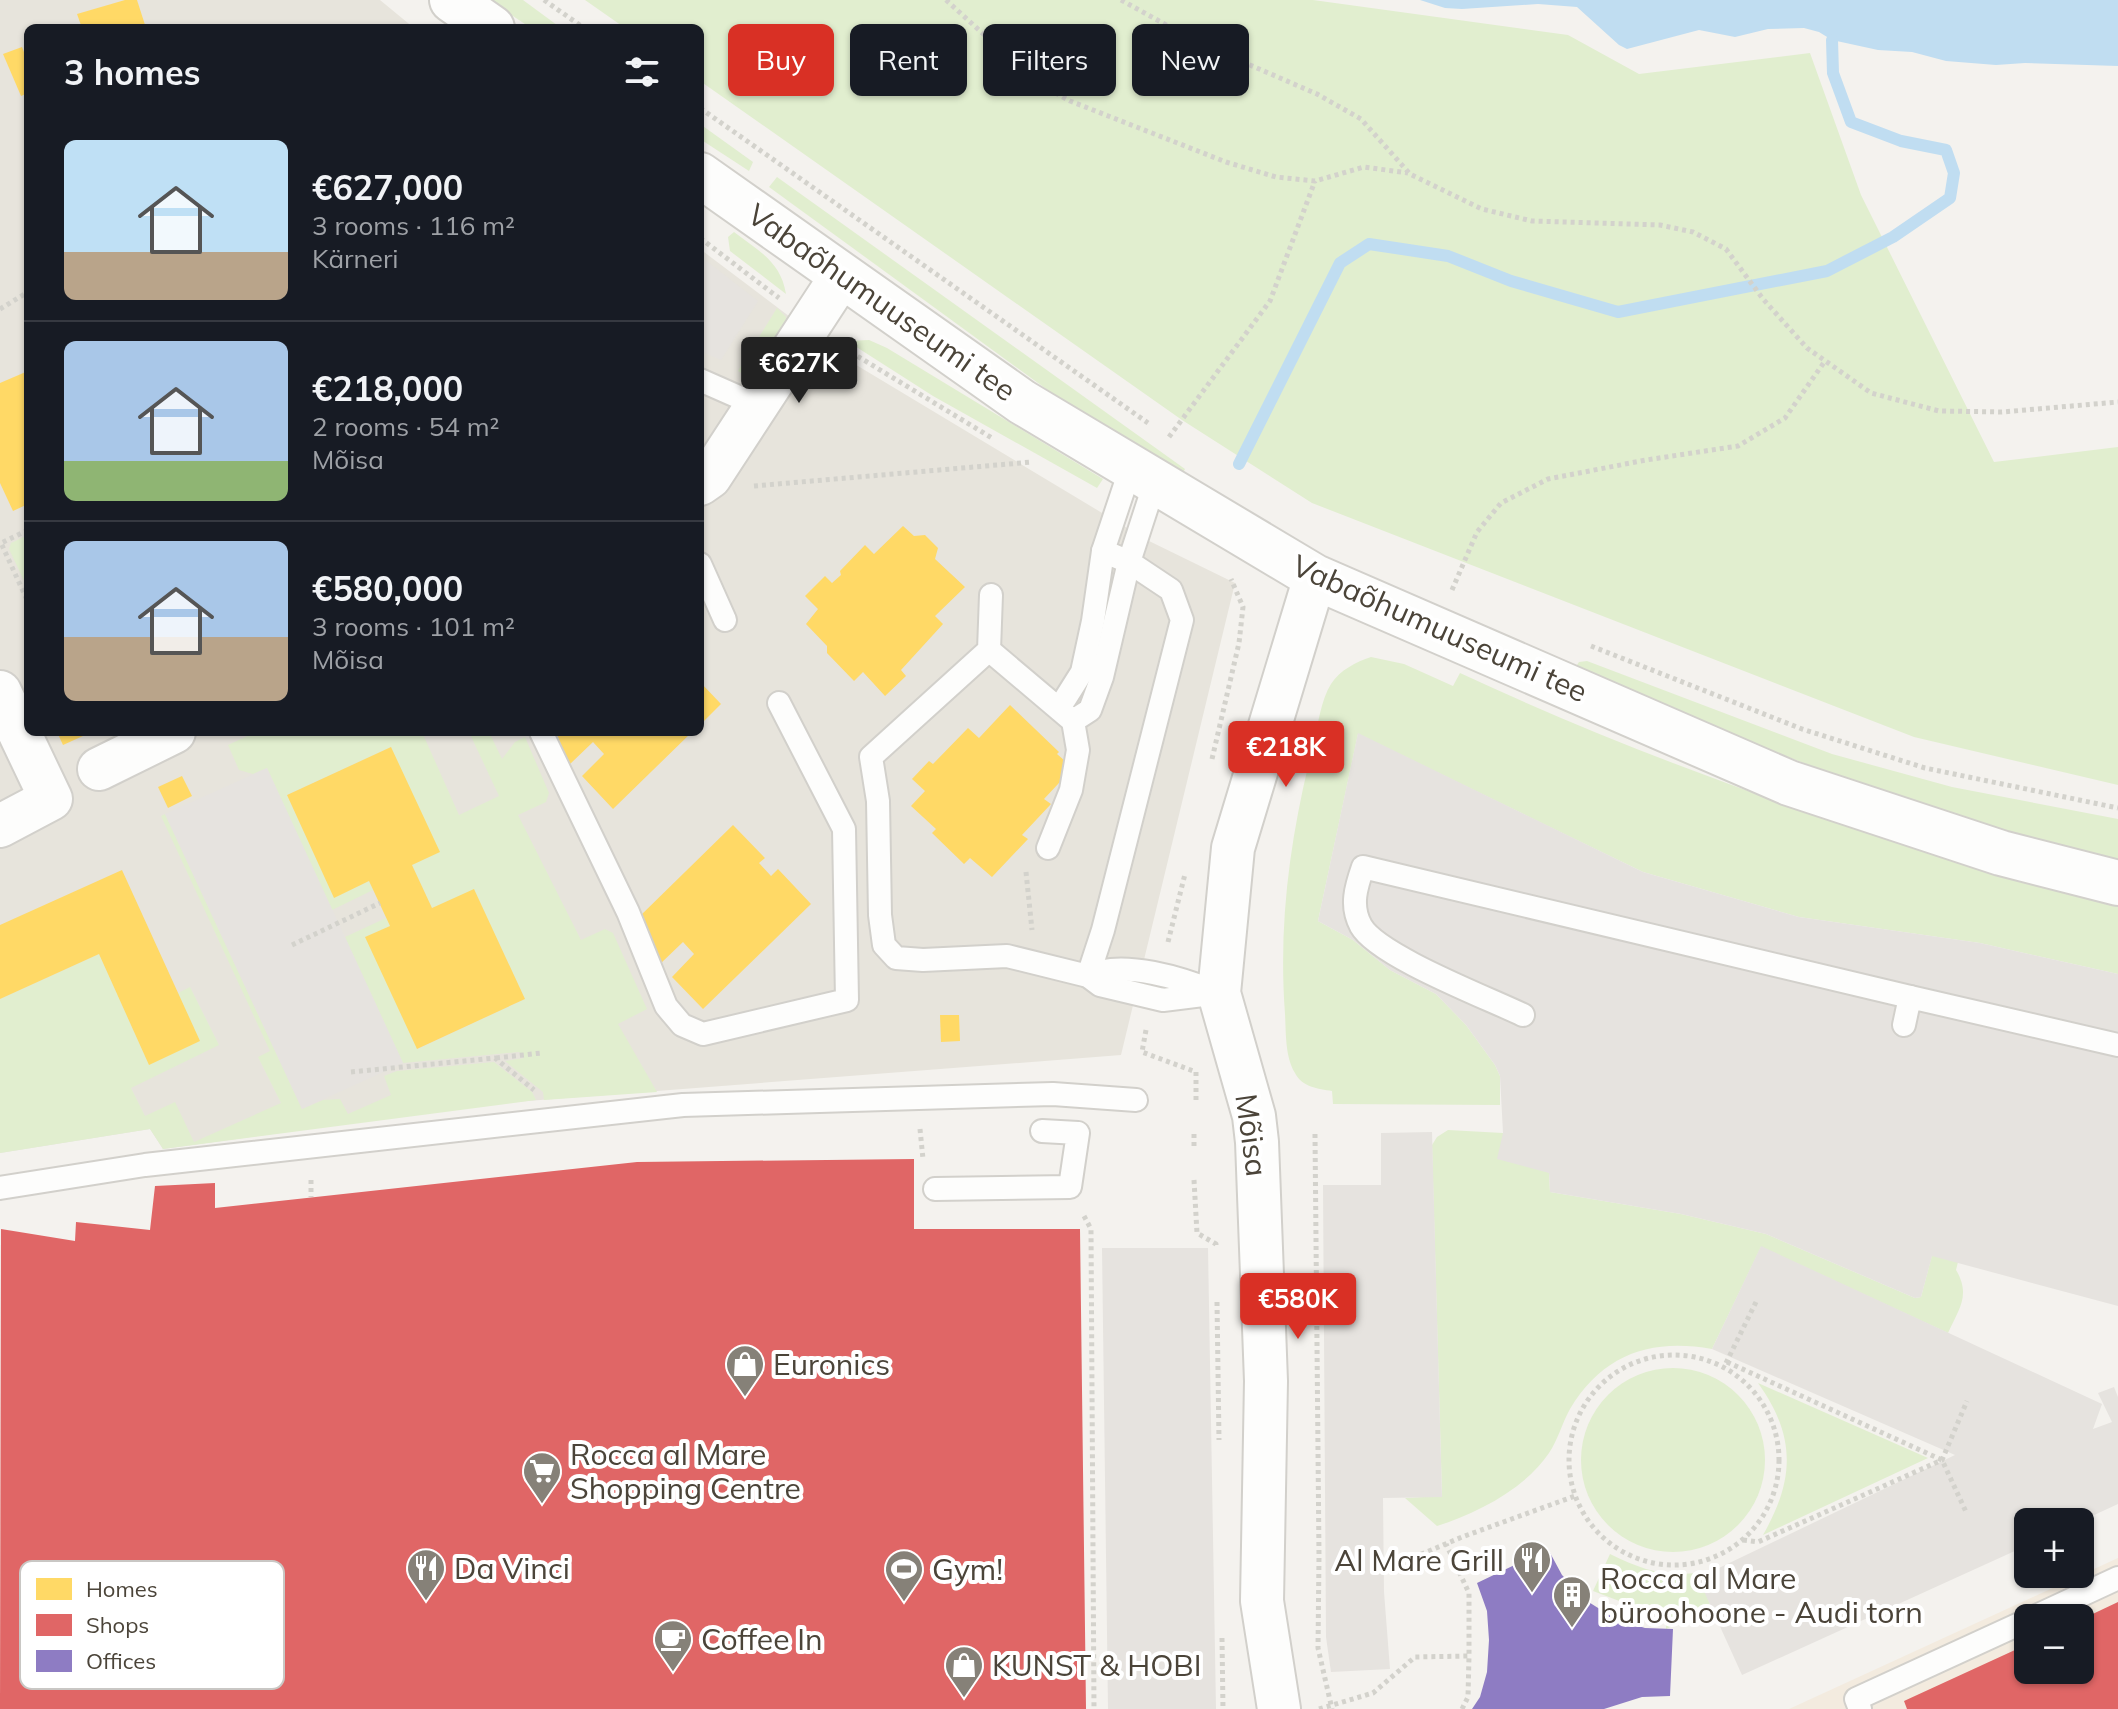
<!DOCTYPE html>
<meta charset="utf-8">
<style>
:root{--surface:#171b24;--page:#242831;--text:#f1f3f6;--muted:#9ea1a6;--line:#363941;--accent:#d93025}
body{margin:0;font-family:Mulish,sans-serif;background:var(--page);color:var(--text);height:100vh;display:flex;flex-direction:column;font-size:30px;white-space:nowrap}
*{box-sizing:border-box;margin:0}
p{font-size:26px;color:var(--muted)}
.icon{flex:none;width:44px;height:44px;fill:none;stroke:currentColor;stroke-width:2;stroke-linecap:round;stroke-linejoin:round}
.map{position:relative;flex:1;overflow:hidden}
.panel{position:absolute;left:24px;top:24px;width:680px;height:712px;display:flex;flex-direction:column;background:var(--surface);border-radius:12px;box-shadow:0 2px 6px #0004}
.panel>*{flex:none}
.guide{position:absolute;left:728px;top:24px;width:760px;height:72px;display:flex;gap:16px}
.tools{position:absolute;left:2014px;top:1508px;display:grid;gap:16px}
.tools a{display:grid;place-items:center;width:80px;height:80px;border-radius:12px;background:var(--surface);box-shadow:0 2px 6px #0004;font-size:40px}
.price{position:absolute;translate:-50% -68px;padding:0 18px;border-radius:8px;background:var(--accent);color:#fff;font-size:26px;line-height:52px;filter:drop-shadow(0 2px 4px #0008)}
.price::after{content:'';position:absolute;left:50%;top:48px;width:24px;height:18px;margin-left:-12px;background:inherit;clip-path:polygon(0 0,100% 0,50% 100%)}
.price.active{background:#222;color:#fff}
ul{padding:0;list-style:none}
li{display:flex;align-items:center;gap:24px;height:200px;padding:0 40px}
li+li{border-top:2px solid var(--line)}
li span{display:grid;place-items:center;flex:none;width:224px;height:160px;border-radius:12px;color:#555}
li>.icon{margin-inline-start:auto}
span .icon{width:96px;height:96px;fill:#fffc;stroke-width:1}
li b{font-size:34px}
h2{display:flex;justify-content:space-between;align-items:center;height:96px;padding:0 40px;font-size:34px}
.chip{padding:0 28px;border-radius:12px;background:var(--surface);box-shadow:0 2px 6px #0004;font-size:28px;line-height:72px}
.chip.active{background:var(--accent);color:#fff}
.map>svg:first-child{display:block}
</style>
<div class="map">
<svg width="2118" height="1709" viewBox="0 0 2118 1709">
<rect width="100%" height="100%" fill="#f4f2ee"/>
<path fill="#e7e4dc" d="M 0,0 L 380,0 L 414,28 L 28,28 L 28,732 L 700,732 L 700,249 L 843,357 L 1147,540 L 1235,583 L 1121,1055 L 501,1103 L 163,1149 L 150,1129 L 0,1153 Z"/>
<path fill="#f3ebdf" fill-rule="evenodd" d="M 2118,1558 L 2118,1709 L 1789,1709 ZM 2028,1618 L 2080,1618 L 2080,1670 L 2028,1670 Z"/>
<g fill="#e1eecf">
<path d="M 489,0 L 523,0 L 561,28 L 531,28 Z"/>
<path d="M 585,0 L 1313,0 L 1568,35 L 1639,74 L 1810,53 L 1861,195 L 1994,462 L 2118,447 L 2118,785 L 1914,737 L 1312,503 L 1182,420 L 700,81 L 700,28 L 625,28 Z"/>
<path d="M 700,124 L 753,162 L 749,171 L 700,139 Z"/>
<path d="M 777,177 L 1185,469 L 1182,475 L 1049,391 L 769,187 Z"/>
<path d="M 734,232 C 759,251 781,262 786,294 L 730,251 L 728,237 Z"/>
<path d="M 777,308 L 786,317 L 784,333 L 756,376 L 747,376 L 738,371 Z"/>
<path d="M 869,340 L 887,348 L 1103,479 L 1097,488 L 933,396 L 847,341 Z"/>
<path d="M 28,535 L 28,589 L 9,549 L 11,543 Z"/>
<path d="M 1371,657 L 1404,664 L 1453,686 L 1460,673 C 1671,771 1893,846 2118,904 L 2118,974 L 1980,943 L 1799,917 L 1643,872 L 1358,734 L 1318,921 L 1353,940 L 1390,970 L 1436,994 L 1466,1025 L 1495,1065 L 1500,1076 L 1500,1105 L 1333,1104 L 1332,1091 C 1318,1089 1302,1087 1295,1073 C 1285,1057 1286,1032 1285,1014 C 1278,920 1291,832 1314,742 C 1318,724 1321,700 1331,684 C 1340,670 1356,662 1371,657 Z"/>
<path d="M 1587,661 L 1832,754 L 1952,787 L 2118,819 L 2118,861 C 1931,813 1750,749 1575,668 L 1579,662 Z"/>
<path d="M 256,732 L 422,732 L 459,815 L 499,796 L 469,732 L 489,732 L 502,759 L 515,742 L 525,737 L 549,793 L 546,802 L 518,815 L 581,940 L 605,929 L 613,933 L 647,1009 L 618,1024 L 657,1092 L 544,1100 L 543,1092 L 505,1061 L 524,1058 L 519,1052 L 403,1063 L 345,937 L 386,918 L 390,926 L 366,937 L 418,1049 L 525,999 L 474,890 L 432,908 L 412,865 L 391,747 L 287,795 L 334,897 L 369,881 L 373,890 L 332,910 L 267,768 L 253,774 L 239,770 L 228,745 Z"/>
<path d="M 165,814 L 302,1109 L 323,1100 L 340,1099 L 348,1114 L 391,1095 L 384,1076 L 397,1071 L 494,1062 L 532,1092 L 536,1100 L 163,1149 L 150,1129 L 0,1153 L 0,999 L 99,954 L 149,1064 L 199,1041 L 178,993 L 190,987 L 219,1045 L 131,1088 L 145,1116 L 175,1102 L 194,1142 L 281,1103 L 258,1057 L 270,1051 L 161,816 Z"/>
<path d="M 1448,1130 L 1503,1133 L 1549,1173 L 1550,1192 L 1681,1214 L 1766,1234 L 1915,1298 L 1921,1297 L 1932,1255 L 1958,1262 L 1956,1270 C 1971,1295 1959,1309 1948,1333 L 1761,1247 L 1712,1349 C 1651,1338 1603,1354 1570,1409 C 1562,1423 1558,1440 1549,1453 C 1525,1489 1477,1513 1437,1526 L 1405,1498 L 1442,1496 L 1432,1145 L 1437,1137 Z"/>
<circle cx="1673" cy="1460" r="92"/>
<path d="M 1758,1383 L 1928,1458 L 1763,1535 C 1795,1479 1796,1436 1758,1383 Z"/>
<path d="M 1610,1554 C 1643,1570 1661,1576 1698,1573 L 1711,1607 L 1666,1629 L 1666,1614 L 1643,1610 L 1593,1591 Z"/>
</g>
<g fill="#e6e3df">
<path d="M 700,256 L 758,301 L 721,360 L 700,351 Z"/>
<path d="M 1358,733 L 1643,872 L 1799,917 L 1980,943 L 2118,974 L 2118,1306 L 1932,1256 L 1921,1297 L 1915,1298 L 1766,1234 L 1681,1214 L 1550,1192 L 1549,1173 L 1497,1159 L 1503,1133 L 1500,1076 L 1495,1065 L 1466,1025 L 1436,994 L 1390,970 L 1353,940 L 1318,921 Z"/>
<path d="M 267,768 L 403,1063 L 302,1109 L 165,814 Z"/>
<path d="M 1432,1132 L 1442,1497 L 1383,1498 L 1384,1592 L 1390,1669 L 1331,1672 L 1326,1637 L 1323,1185 L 1381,1185 L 1381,1133 Z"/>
<path d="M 1761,1246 L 2102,1404 L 2093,1429 L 2112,1422 L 2098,1393 L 2114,1387 L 2118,1397 L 2118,1504 L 2079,1522 L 2028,1522 L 2028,1545 L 1742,1675 L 1698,1578 L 1955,1455 L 1712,1349 Z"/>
<path d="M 1102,1248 L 1208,1248 L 1216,1709 L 1108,1709 Z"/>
</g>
<path fill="#c0ddf1" d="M 1420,0 L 2118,0 L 2118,66 L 2025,63 L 1996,65 L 1946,61 L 1912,52 L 1878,50 L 1832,40 L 1819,32 L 1804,28 L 1768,29 L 1735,37 L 1699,30 L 1627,49 L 1619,45 L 1577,7 L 1538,4 L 1462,9 L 1445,8 Z"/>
<g fill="#ffd966">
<path d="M 125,0 L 137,0 L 146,28 L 82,28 L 77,14 Z"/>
<path d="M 22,47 L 28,62 L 28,93 L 21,96 L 3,54 Z"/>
<path d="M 28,371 L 28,504 L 13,511 L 0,483 L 0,383 Z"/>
<path d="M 903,526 L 914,536 L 925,535 L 938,548 L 935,559 L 965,587 L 935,616 L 943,624 L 901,670 L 906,676 L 885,696 L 863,672 L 854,681 L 827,653 L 827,646 L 806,624 L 818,609 L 805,596 L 825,576 L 832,583 L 841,575 L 840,571 L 865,545 L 874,554 Z"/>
<path d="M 700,682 L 721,704 L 700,725 Z"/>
<path d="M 1010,705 L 1059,752 L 1057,754 L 1073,768 L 1044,799 L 1051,804 L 1022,835 L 1028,839 L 992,877 L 970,858 L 964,864 L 932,833 L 936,829 L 911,806 L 925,791 L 912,779 L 929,761 L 933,764 L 968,728 L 979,738 Z"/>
<path d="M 57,732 L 82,732 L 83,736 L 63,745 Z"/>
<path d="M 556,732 L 692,732 L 613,809 L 582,776 L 604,754 L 593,742 L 569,765 Z"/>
<path d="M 391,747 L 440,852 L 412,865 L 432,908 L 474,889 L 525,999 L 417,1049 L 365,937 L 390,926 L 369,881 L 334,898 L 287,795 Z"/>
<path d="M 182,776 L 192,796 L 168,808 L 158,787 Z"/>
<path d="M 733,825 L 765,858 L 759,863 L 771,876 L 778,869 L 811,904 L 703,1009 L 672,977 L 694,954 L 683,942 L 659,965 L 639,917 Z"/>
<path d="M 122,870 L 200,1041 L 149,1065 L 99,954 L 0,999 L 0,925 Z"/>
<path d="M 940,1015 L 959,1015 L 960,1041 L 941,1042 Z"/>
</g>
<g fill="#e06666">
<path d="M 914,1159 L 914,1229 L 1080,1229 L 1086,1709 L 0,1709 L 1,1229 L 75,1241 L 76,1222 L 150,1230 L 155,1186 L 215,1183 L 215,1208 L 637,1162 Z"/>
<path d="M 2118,1602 L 2118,1709 L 1907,1709 L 1904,1701 L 2028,1644 L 2028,1670 L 2080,1670 L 2080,1620 Z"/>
</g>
<path fill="#8e7cc3" d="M 1548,1549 L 1562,1575 L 1587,1601 L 1614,1618 L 1645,1628 L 1673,1629 L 1670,1696 L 1642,1697 L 1604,1709 L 1472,1709 L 1480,1697 L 1487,1672 L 1489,1640 L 1487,1611 L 1477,1583 Z"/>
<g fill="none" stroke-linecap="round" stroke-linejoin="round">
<path stroke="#c0ddf1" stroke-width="12" d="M 1239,464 L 1340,263 L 1369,244 L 1448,256 L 1511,281 L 1618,312 L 1827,271 L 1893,237 L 1950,198 L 1954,173 L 1946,150 L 1901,141 L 1851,122 L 1833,73 L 1832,40"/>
<defs>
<g id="service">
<path d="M 700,380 L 759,406"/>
<path d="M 700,564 L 725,620"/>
<path d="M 991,595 L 989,650 L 871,757 L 878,801 L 880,915 L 884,945 L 896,958 L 923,960 L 1007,956 L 1088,976 L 1100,985 L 1163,1000 L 1219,993"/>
<path d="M 989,650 L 1073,721 L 1078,750 L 1071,790 L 1048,848"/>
<path d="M 1065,699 L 1082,672 L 1093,621 L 1103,551 L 1131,467"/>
<path d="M 1073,721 L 1090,710 L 1102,677 L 1129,562 L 1155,482"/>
<path d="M 541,732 L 628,912 L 666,1006 L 682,1025 L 703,1034 L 847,1000 L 844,829 L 779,703"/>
<path d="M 1088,976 L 1103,930 L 1182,620 L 1171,590 L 1129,562 L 1103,551"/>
<path d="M 1088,976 C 1122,959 1184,979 1218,993"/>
<path d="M 1523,1015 C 1488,998 1378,956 1361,926 C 1350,906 1356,887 1363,867 L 1910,997"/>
<path d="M 1904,1025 L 1910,997 L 2118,1045"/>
<path d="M 0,1188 L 145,1165 L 683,1105 L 1053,1094 L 1136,1100"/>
<path d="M 935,1189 L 1070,1187 L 1078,1133 L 1042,1131"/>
<path d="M 2032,1618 L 2118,1578"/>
<path d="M 1860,1709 L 1856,1699 L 2028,1620"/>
</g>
<g id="minor">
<path d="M 700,484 L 710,477 L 842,275"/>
<path d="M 0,692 L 51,799 L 0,826"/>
<path d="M 99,769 L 174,732"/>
<path d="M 1279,1709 L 1262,1601 L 1266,1381 L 1257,1142 L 1254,1116 L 1219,993 L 1233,848 L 1315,577"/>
</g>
<g id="tertiary">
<path d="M 452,0 L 492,28"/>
<path d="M 700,175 L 1022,402 L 1315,577 L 1789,783 L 2001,853 L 2118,883"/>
</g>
</defs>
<use href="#service" stroke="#d2d0cb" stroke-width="26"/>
<use href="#minor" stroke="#d2d0cb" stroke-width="46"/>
<use href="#tertiary" stroke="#d2d0cb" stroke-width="48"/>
<g stroke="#d3d2cc" stroke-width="5" stroke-dasharray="4 4" stroke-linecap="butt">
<path d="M 544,0 L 584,28"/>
<path d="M 946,0 L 1036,82 L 1070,101 L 1226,162 L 1276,177 L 1315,181 L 1364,167 L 1408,173"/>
<path d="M 1121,0 L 1199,43 L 1317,94 L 1361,119 L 1410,174 L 1482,209 L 1532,221 L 1660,225 L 1693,232 L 1726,249 L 1763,299 L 1807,348 L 1871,393 L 1939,411 L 2002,412 L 2118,402"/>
<path d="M 700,108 L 1148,423"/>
<path d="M 700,238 L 779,298"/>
<path d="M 0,309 L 28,292"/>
<path d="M 844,348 L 992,438"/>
<path d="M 1169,437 L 1270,301 L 1315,181"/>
<path d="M 754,486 L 1032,462"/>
<path d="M 28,530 L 1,543 L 28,602"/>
<path d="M 1452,590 L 1477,532 L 1501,503 L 1548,479 L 1646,460 L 1738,446 L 1785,418 L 1825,361"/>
<path d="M 1591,646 L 1802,729 L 1925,768 L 2118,808"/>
<path d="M 1212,759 L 1239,643 L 1243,607 L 1231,579"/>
<path d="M 1026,872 L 1032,930"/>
<path d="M 1168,942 L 1185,874"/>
<path d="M 292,945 L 380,903"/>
<path d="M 1146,1030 L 1142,1052 L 1196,1072 L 1196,1100"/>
<path d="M 496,1058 L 541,1053"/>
<path d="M 351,1072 L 495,1058 L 534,1090"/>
<path d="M 920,1129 L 923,1159"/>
<path d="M 1315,1134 L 1319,1556 L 1318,1648 L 1332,1709"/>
<path d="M 1194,1146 L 1194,1134"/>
<path d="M 311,1180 L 311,1197"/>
<path d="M 1194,1180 L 1197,1233 L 1216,1244 L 1216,1248"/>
<path d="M 1084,1216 L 1091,1229 L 1094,1709"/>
<path d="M 1217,1302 L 1219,1440"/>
<circle cx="1674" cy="1460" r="105"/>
<path d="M 1727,1362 L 1942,1460 L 1967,1514"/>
<path d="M 1726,1363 L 1756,1302"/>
<path d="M 1743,1540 L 1758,1542 L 1942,1460 L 1967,1401"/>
<path d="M 1384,1570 L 1462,1537 L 1575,1496"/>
<path d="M 1222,1638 L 1223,1709"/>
<path d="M 1319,1709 L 1373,1693 L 1415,1657 L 1469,1656 L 1469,1593 L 1446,1544"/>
<path d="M 1462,1709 L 1468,1697 L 1469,1656"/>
</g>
<use href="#service" stroke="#fdfdfc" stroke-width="22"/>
<use href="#minor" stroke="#fdfdfc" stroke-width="42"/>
<use href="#tertiary" stroke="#fdfdfc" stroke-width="44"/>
</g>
<defs>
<symbol id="shop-pin" viewBox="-11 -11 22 30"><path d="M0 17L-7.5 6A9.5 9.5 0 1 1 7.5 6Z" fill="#868178" stroke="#fff"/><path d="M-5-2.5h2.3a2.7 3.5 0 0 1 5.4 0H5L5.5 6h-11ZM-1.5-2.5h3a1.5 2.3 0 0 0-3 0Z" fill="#fff"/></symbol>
<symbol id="supermarket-pin" viewBox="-11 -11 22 30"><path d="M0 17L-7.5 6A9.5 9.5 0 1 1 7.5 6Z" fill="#868178" stroke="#fff"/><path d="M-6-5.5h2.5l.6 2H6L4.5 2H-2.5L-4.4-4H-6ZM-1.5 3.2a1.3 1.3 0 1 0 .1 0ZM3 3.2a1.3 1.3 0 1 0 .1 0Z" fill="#fff"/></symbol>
<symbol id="restaurant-pin" viewBox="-11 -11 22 30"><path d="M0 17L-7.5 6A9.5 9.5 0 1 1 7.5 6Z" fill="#868178" stroke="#fff"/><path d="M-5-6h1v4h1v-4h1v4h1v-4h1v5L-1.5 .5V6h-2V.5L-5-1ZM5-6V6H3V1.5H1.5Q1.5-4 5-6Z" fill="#fff"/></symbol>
<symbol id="stadium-pin" viewBox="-11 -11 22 30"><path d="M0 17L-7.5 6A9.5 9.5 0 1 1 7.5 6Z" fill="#868178" stroke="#fff"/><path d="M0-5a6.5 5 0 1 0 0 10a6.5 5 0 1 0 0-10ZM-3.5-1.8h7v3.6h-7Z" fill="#fff"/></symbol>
<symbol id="building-pin" viewBox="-11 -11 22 30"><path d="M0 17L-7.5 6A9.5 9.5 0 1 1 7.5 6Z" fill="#868178" stroke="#fff"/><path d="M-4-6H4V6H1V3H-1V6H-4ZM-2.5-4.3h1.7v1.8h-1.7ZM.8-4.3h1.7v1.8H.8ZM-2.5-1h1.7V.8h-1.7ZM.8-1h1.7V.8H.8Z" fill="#fff"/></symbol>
<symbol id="cafe-pin" viewBox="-11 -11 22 30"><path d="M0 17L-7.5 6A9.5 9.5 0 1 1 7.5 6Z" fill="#868178" stroke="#fff"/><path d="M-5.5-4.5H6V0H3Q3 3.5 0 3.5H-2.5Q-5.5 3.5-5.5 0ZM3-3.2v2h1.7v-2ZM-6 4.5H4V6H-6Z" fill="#fff"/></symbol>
</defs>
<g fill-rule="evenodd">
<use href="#shop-pin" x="723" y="1342" width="44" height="60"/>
<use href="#supermarket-pin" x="520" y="1449" width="44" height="60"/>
<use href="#restaurant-pin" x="1510" y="1538" width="44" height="60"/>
<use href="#restaurant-pin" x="404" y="1546" width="44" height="60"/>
<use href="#stadium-pin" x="882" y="1547" width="44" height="60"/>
<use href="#building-pin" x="1550" y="1573" width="44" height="60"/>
<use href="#cafe-pin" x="651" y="1617" width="44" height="60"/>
<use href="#shop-pin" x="942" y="1643" width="44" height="60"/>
</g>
<g text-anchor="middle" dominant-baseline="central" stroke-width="8" stroke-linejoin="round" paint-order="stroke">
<g font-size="30" fill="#4b4439" stroke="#fff">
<text transform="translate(882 302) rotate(35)">Vabaõhumuuseumi tee</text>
<text transform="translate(1440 628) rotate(24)">Vabaõhumuuseumi tee</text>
<text transform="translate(1252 1135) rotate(82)">Mõisa</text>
</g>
<g font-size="30" fill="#4b4439" stroke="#fff" text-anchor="start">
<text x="773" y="1364">Euronics</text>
<text x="570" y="1454">Rocca al Mare<tspan x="570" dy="34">Shopping Centre</tspan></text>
<text x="1504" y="1560" text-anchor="end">Al Mare Grill</text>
<text x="454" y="1568">Da Vinci</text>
<text x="932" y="1569">Gym!</text>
<text x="1600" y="1578">Rocca al Mare<tspan x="1600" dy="34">büroohoone - Audi torn</tspan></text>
<text x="701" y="1639">Coffee In</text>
<text x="992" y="1665">KUNST &amp; HOBI</text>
</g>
</g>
<rect x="20" y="1561" width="264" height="128" rx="12" fill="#fff" stroke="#c9c7c4" stroke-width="2"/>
<rect x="36" y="1578" width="36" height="22" fill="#ffd966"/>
<rect x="36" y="1614" width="36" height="22" fill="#e06666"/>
<rect x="36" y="1650" width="36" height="22" fill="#8e7cc3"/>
<g font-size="22" fill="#4b4439">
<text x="86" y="1597">Homes</text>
<text x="86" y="1633">Shops</text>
<text x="86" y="1669">Offices</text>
</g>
</svg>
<div class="tools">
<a>+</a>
<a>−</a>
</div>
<b class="price active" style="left:799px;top:405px">€627K</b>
<b class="price" style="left:1286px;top:789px">€218K</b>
<b class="price" style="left:1298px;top:1341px">€580K</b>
<div class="guide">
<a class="chip active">Buy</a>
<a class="chip">Rent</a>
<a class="chip">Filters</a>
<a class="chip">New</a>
</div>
<section class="panel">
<h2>3 homes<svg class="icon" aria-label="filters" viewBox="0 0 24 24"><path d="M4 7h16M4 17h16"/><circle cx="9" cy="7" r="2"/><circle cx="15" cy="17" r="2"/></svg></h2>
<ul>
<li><span style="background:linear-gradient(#bfe0f5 70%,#b9a48a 0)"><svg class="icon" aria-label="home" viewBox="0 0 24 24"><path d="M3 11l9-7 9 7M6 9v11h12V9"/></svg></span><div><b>€627,000</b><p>3 rooms · 116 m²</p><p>Kärneri</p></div></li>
<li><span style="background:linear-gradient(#a9c7e8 75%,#8fb573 0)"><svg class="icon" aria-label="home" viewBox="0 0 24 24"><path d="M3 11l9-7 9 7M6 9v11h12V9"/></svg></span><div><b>€218,000</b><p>2 rooms · 54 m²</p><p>Mõisa</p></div></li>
<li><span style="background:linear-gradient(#a9c7e8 60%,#b9a48a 0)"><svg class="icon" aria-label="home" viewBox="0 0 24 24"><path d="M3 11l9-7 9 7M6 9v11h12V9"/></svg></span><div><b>€580,000</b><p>3 rooms · 101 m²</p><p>Mõisa</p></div></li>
</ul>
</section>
</div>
